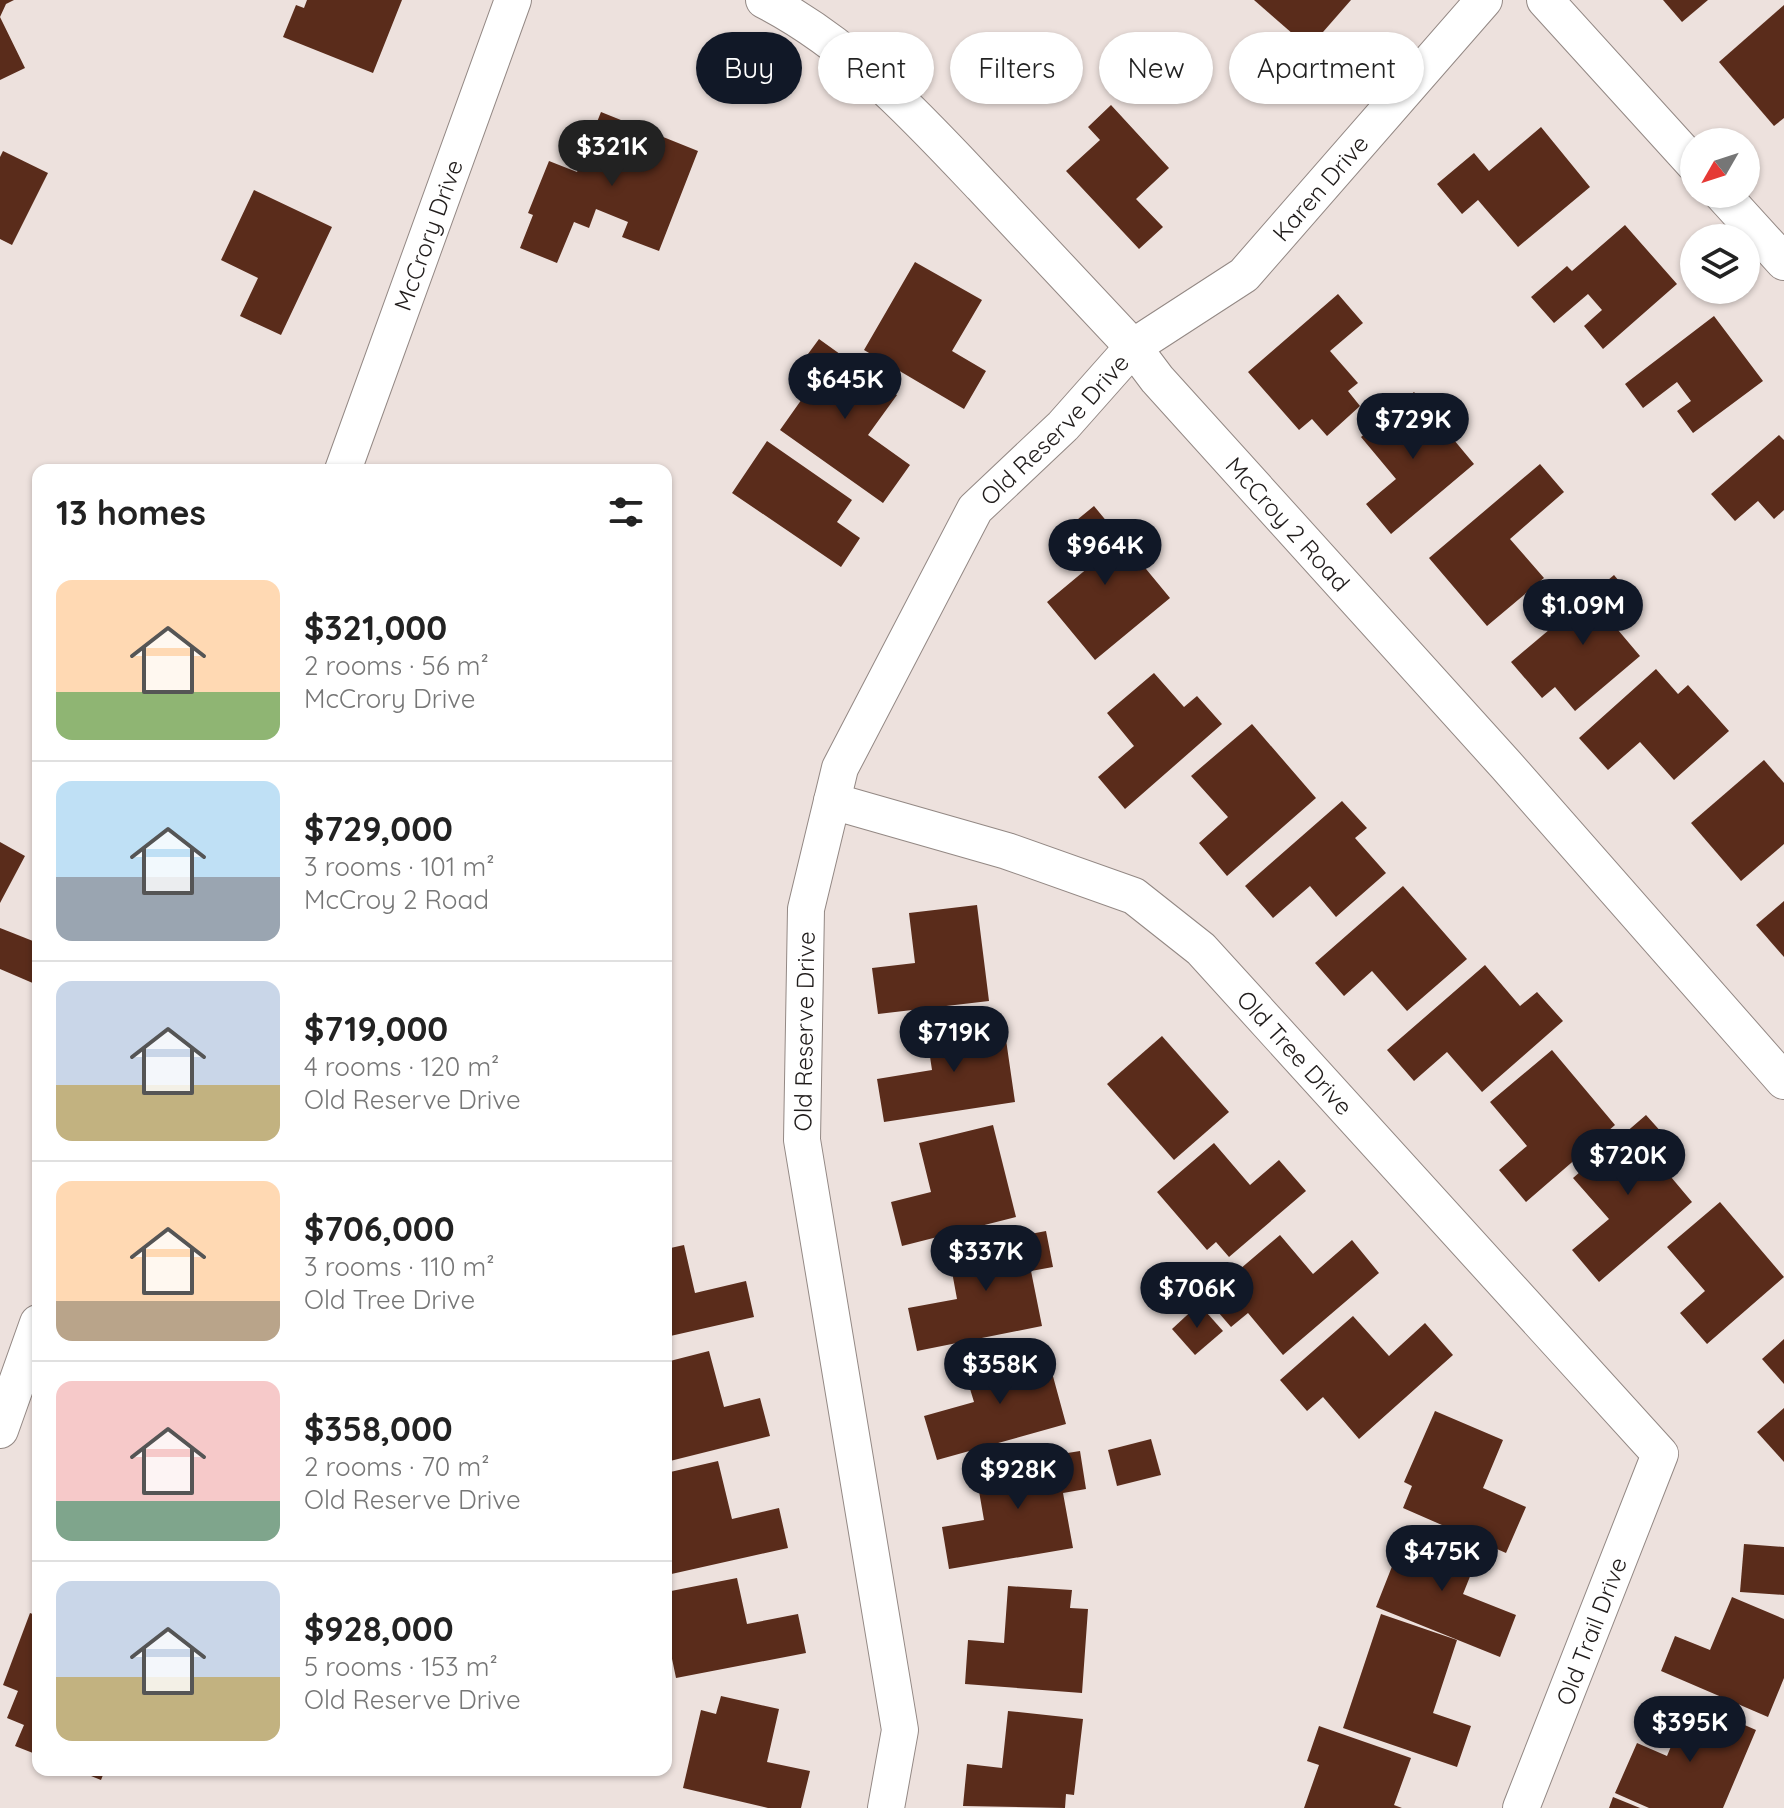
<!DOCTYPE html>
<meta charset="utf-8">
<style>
:root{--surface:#fff;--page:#f6f6f6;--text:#222;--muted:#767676;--line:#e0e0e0;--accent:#111827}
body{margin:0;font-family:Quicksand,sans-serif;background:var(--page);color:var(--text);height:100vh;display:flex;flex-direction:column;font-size:30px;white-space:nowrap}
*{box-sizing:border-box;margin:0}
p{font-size:26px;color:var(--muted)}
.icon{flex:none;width:44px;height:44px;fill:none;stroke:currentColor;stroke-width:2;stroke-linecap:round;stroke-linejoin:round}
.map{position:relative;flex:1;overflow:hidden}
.drawer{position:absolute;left:32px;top:464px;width:640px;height:1312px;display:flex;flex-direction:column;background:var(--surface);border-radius:16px;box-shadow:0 2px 6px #0004}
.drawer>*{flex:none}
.banner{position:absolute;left:696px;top:32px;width:760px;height:72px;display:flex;gap:16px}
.needle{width:52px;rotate:231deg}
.controls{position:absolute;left:1680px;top:128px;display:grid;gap:16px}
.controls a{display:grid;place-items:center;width:80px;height:80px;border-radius:50%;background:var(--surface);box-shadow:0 2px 6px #0004;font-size:40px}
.price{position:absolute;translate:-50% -68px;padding:0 18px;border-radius:28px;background:var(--accent);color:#fff;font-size:26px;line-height:52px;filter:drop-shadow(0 2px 4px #0008)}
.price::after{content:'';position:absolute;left:50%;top:48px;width:24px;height:18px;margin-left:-12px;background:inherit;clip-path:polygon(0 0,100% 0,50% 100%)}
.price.selected{background:#222;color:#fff}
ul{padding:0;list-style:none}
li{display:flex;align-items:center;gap:24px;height:200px;padding:0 24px}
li+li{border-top:2px solid var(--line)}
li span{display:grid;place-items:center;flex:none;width:224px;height:160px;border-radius:16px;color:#555}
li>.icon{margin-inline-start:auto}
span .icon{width:96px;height:96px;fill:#fffc;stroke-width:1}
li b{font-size:34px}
h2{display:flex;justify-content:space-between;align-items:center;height:96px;padding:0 24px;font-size:34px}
.pill{padding:0 28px;border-radius:36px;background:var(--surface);box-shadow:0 2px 6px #0004;font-size:28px;line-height:72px}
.pill.selected{background:var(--accent);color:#fff}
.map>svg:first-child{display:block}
</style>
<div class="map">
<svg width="1784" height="1808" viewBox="0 0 1784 1808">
<rect width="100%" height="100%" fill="#ede1dd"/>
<g fill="#5a2c1b">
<path d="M 0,0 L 14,0 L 6,4 L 0,17 L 25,68 L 0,80 Z"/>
<path d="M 307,0 L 402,0 L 373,73 L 283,37 L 296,5 L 304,8 Z"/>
<path d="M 1254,0 L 1351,0 L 1309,48 Z"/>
<path d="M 1663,0 L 1708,0 L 1682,22 Z"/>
<path d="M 1784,5 L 1784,118 L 1774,126 L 1719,62 Z"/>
<path d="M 1111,105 L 1169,168 L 1136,199 L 1163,227 L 1139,249 L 1066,171 L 1100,140 L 1088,127 Z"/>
<path d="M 601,112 L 698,151 L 659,251 L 622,237 L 628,222 L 596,209 L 589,228 L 574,222 L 557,263 L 520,248 L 533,215 L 528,213 L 549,161 L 577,172 Z"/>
<path d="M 1541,127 L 1590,187 L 1518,247 L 1478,200 L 1462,214 L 1437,184 L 1474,153 L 1489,171 Z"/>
<path d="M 3,151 L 48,173 L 12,245 L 0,239 L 0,157 Z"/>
<path d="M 254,190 L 332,227 L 281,335 L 240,316 L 258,278 L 221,260 Z"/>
<path d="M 1625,225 L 1677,284 L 1603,349 L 1584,326 L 1602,310 L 1588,294 L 1554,323 L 1531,297 L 1567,266 L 1572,271 Z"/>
<path d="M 915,262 L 982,300 L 952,351 L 986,371 L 964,409 L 864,350 Z"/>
<path d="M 1338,294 L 1363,323 L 1330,351 L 1358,383 L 1348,391 L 1360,406 L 1327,436 L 1312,419 L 1299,430 L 1248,372 Z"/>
<path d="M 1714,316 L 1763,381 L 1693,433 L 1677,411 L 1691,401 L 1677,382 L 1643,408 L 1625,384 Z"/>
<path d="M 819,339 L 897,395 L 868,435 L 910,465 L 883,503 L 780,430 L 814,382 L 797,369 Z"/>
<path d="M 1414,392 L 1474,464 L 1391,534 L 1366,504 L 1396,479 L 1361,437 Z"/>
<path d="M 1779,435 L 1784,440 L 1784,510 L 1774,519 L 1758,501 L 1735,521 L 1711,494 Z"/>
<path d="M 767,441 L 852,500 L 837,522 L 860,538 L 841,567 L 732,493 Z"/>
<path d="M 1540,464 L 1564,492 L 1510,539 L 1544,578 L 1487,626 L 1429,558 Z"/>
<path d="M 1094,506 L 1170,598 L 1095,660 L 1047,602 L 1089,567 L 1061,533 Z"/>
<path d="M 1614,575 L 1642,609 L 1618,630 L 1640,656 L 1575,711 L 1555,687 L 1542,698 L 1511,662 Z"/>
<path d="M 1656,669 L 1678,694 L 1688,685 L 1729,731 L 1674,780 L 1640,742 L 1608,770 L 1579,738 Z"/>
<path d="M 1154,673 L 1184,707 L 1197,696 L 1222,724 L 1125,809 L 1098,777 L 1134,746 L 1107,713 Z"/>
<path d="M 1252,724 L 1316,798 L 1227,876 L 1199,843 L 1228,817 L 1191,776 Z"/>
<path d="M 1764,760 L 1784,783 L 1784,844 L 1741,881 L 1691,823 Z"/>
<path d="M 1342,801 L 1367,828 L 1355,838 L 1386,873 L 1336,917 L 1310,886 L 1273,918 L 1245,886 Z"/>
<path d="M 0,842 L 25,856 L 0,903 Z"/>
<path d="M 1403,886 L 1467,959 L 1407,1011 L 1372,971 L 1344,996 L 1315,963 Z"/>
<path d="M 1784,901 L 1784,957 L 1756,925 Z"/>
<path d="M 977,905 L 989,1001 L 878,1014 L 872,968 L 915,963 L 909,913 Z"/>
<path d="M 0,928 L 38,943 L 35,984 L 0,969 Z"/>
<path d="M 1485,965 L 1520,1006 L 1537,992 L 1563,1021 L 1482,1092 L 1447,1052 L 1414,1081 L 1387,1050 Z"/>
<path d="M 1003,1019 L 1015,1102 L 884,1122 L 877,1079 L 932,1070 L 926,1030 Z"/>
<path d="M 1162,1036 L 1229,1112 L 1174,1160 L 1107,1084 Z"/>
<path d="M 1552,1050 L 1615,1125 L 1526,1202 L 1499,1170 L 1527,1146 L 1490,1102 Z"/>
<path d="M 1646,1115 L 1672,1144 L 1655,1158 L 1692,1202 L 1599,1282 L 1572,1250 L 1609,1219 L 1573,1178 Z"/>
<path d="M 993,1125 L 1016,1217 L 902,1246 L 891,1202 L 931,1192 L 919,1143 Z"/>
<path d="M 1214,1143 L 1250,1185 L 1279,1160 L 1306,1191 L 1229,1257 L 1216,1242 L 1207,1250 L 1157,1192 Z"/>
<path d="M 1720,1202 L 1784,1277 L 1707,1344 L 1680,1313 L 1705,1291 L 1667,1247 Z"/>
<path d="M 1046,1231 L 1053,1267 L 1031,1271 L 1042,1326 L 917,1351 L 908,1308 L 957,1299 L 948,1250 Z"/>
<path d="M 1280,1235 L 1313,1274 L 1352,1240 L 1379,1273 L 1283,1355 L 1248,1313 L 1231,1327 L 1206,1298 Z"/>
<path d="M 684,1245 L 695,1293 L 746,1281 L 754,1317 L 666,1337 L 666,1249 Z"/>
<path d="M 1199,1304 L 1223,1331 L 1195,1355 L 1172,1329 Z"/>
<path d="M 1353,1316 L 1389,1356 L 1425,1323 L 1453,1355 L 1359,1439 L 1323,1397 L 1307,1411 L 1280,1380 Z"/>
<path d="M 1784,1339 L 1784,1384 L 1762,1359 Z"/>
<path d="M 1045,1347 L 1066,1424 L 937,1460 L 924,1416 L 974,1402 L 964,1369 Z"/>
<path d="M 709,1351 L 724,1407 L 760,1398 L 770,1436 L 666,1462 L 666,1362 Z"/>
<path d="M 1784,1408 L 1784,1462 L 1757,1432 Z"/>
<path d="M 1435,1411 L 1503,1440 L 1483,1488 L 1526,1507 L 1506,1553 L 1403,1508 L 1412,1486 L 1404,1482 Z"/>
<path d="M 1151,1439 L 1161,1475 L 1117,1486 L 1108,1450 Z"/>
<path d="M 1080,1451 L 1086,1489 L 1063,1493 L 1073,1548 L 949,1569 L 942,1527 L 984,1520 L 975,1468 Z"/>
<path d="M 718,1461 L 732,1519 L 779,1508 L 788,1548 L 667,1575 L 666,1473 Z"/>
<path d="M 1408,1526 L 1479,1554 L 1463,1594 L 1516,1615 L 1500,1657 L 1376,1607 Z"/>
<path d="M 1744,1544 L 1784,1547 L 1784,1595 L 1740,1592 Z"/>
<path d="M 737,1578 L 747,1624 L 798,1614 L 806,1653 L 676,1678 L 666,1630 L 666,1592 Z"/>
<path d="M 1008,1586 L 1072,1590 L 1070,1608 L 1088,1609 L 1082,1693 L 965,1684 L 968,1640 L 1004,1643 Z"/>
<path d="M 1732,1597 L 1784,1619 L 1784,1678 L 1768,1717 L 1661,1671 L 1675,1636 L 1710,1650 Z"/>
<path d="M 30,1613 L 38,1616 L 38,1755 L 15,1746 L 24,1725 L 7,1718 L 18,1691 L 3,1685 Z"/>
<path d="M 1381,1614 L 1457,1640 L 1433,1713 L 1471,1726 L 1457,1767 L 1343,1728 Z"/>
<path d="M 721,1696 L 779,1709 L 767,1762 L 810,1771 L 801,1808 L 768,1808 L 683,1788 L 701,1710 L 716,1714 Z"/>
<path d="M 1690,1701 L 1756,1730 L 1723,1808 L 1649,1808 L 1615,1793 L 1637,1743 L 1667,1756 Z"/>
<path d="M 1008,1711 L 1083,1719 L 1074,1795 L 1066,1794 L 1065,1808 L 963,1806 L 967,1764 L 1002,1768 Z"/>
<path d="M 1319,1726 L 1411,1758 L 1394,1805 L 1402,1808 L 1304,1808 L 1319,1765 L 1307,1761 Z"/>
<path d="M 76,1770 L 105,1770 L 101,1780 Z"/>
<path d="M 1613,1797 L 1640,1808 L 1609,1808 Z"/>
</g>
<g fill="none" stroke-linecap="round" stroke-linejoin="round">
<defs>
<g id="minor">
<path id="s1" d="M 764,0 C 850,44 916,116 982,186 C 1032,240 1083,293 1133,347 L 1157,379 L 1506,765 L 1784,1081"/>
<path d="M 1545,0 L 1694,164"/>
<path d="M 1722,194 L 1784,262"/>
<path id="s2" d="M 343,470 L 513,0"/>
<path id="s3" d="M 832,801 L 1007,851 L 1134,896 L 1201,949 L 1660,1454 L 1521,1808"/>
<path d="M 0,1430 L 38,1323"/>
<path id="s4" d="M 886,1808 L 900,1730 L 802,1140 L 806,909 L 840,768 L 975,509 L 1063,426 L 1133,347 L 1244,275 L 1484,0"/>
</g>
</defs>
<use href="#minor" stroke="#938884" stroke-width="38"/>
<use href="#minor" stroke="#fff" stroke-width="36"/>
</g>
<g text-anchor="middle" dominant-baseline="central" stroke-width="8" stroke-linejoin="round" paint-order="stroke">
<g font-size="24" fill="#201c1b" stroke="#fff">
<text stroke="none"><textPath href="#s4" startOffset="1820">Karen Drive</textPath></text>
<text stroke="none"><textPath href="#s2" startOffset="250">McCrory Drive</textPath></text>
<text stroke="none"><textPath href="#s4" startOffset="1458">Old Reserve Drive</textPath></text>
<text stroke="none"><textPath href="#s1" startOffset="744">McCroy 2 Road</textPath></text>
<text stroke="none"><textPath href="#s4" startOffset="786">Old Reserve Drive</textPath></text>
<text stroke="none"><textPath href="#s3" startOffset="542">Old Tree Drive</textPath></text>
<text transform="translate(1591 1631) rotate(-69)">Old Trail Drive</text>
</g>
</g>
</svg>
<div class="controls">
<a><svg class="needle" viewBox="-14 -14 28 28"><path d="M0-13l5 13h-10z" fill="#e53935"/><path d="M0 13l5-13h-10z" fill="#767676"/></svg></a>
<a><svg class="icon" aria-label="layers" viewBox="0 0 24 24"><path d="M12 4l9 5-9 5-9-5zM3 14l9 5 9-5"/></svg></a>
</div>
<b class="price selected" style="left:612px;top:188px">$321K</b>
<b class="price" style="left:845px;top:421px">$645K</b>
<b class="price" style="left:1413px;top:461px">$729K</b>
<b class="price" style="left:1105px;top:587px">$964K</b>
<b class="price" style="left:1583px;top:647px">$1.09M</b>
<b class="price" style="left:954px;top:1074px">$719K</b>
<b class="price" style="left:1628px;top:1197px">$720K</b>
<b class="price" style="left:986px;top:1293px">$337K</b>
<b class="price" style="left:1197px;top:1330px">$706K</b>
<b class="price" style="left:1000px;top:1406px">$358K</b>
<b class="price" style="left:1018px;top:1511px">$928K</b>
<b class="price" style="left:1442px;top:1593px">$475K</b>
<b class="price" style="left:1690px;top:1764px">$395K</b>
<div class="banner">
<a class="pill selected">Buy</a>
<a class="pill">Rent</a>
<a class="pill">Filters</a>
<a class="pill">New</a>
<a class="pill">Apartment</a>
</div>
<section class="drawer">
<h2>13 homes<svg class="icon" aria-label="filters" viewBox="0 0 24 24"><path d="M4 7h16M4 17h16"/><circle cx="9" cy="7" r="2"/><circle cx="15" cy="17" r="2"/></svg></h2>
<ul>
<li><span style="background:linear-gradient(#ffd9b3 70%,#8fb573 0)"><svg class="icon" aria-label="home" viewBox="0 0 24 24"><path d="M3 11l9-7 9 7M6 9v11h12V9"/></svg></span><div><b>$321,000</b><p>2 rooms · 56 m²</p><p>McCrory Drive</p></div></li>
<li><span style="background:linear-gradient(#bfe0f5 60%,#9aa5b1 0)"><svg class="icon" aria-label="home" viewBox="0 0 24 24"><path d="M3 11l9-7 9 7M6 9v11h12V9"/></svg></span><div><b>$729,000</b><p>3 rooms · 101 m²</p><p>McCroy 2 Road</p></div></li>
<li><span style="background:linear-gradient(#c9d6e8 65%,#c2b280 0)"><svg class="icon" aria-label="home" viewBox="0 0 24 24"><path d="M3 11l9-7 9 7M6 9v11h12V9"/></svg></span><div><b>$719,000</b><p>4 rooms · 120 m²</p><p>Old Reserve Drive</p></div></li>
<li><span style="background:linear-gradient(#ffd9b3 75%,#b9a48a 0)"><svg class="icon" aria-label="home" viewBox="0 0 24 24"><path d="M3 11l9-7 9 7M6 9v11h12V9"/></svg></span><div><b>$706,000</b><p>3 rooms · 110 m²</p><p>Old Tree Drive</p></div></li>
<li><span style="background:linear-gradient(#f6c9c9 75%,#7fa58c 0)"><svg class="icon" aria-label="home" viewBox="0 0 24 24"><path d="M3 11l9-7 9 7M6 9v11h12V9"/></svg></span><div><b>$358,000</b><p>2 rooms · 70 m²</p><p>Old Reserve Drive</p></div></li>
<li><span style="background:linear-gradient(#c9d6e8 60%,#c2b280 0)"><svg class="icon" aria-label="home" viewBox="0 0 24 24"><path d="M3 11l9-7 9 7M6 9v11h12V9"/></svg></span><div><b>$928,000</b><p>5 rooms · 153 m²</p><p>Old Reserve Drive</p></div></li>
</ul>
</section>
</div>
